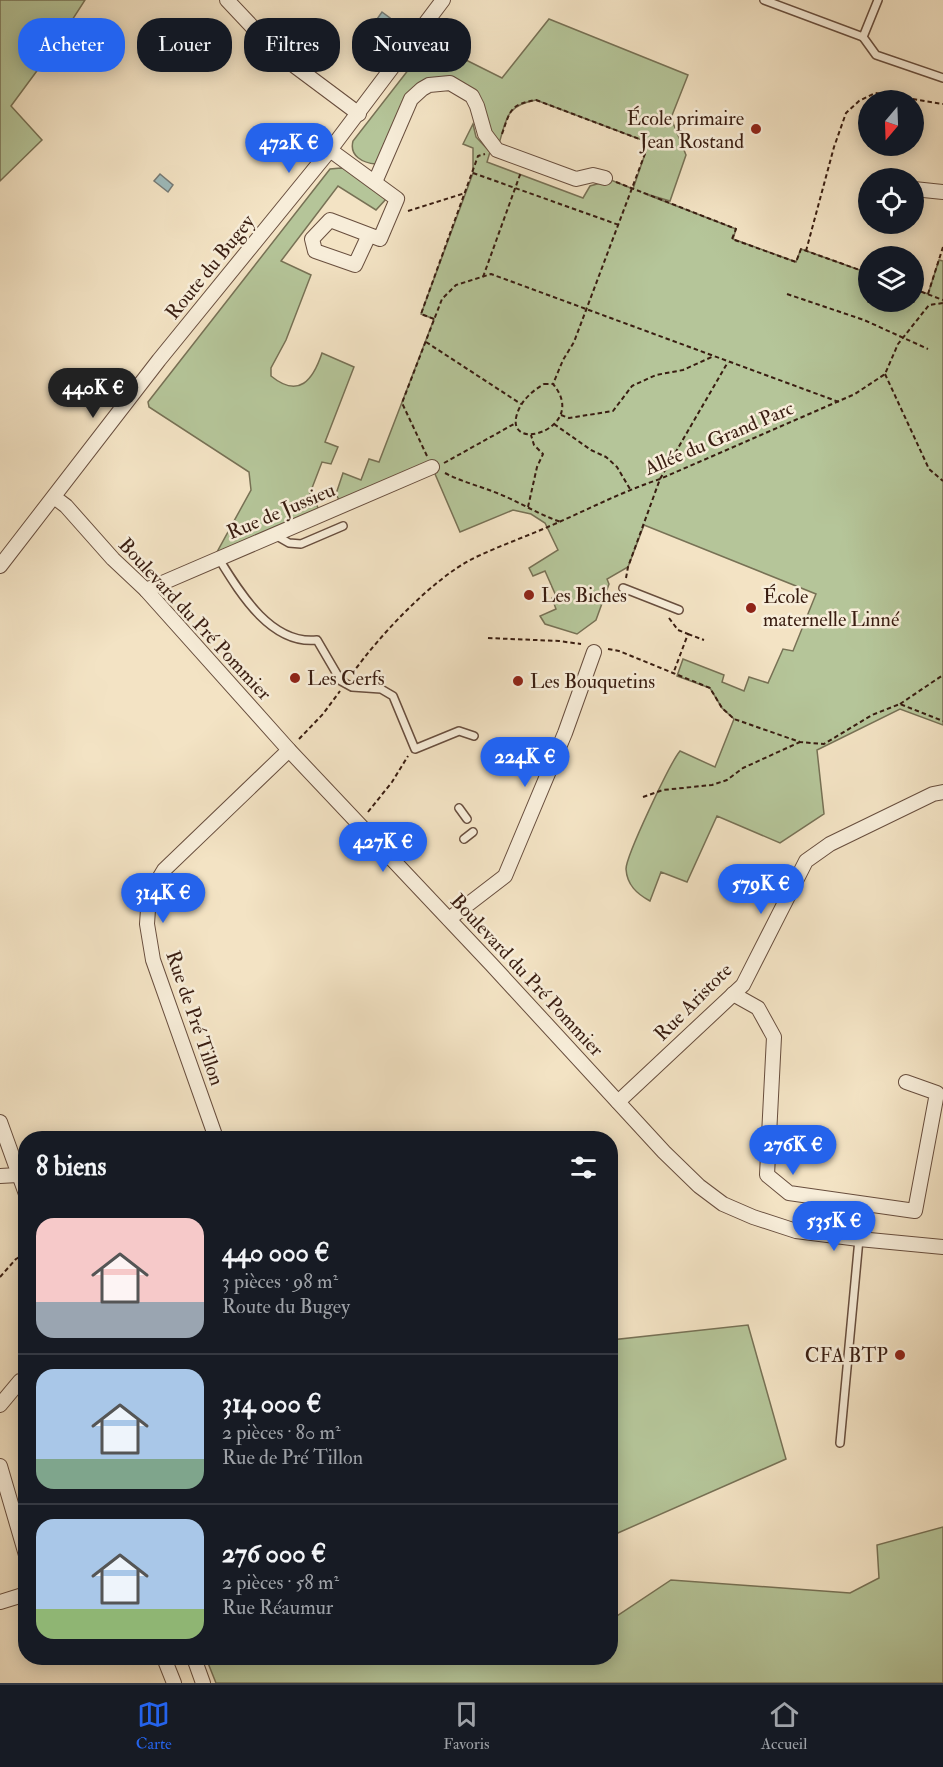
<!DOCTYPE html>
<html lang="fr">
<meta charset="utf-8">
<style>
:root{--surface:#171b24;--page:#242831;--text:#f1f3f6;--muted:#9ea1a6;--line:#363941;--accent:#2563eb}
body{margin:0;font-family:"IM FELL Double Pica",serif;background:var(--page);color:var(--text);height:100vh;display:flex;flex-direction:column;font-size:22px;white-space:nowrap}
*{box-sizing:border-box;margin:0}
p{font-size:20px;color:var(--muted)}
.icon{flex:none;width:33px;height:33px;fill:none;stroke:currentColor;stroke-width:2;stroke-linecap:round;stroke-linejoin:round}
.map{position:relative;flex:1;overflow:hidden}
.side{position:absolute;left:18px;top:1131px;width:600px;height:534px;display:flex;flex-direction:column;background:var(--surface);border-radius:24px;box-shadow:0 3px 15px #0003}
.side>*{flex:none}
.guide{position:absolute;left:18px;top:18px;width:600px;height:54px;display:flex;gap:12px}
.needle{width:39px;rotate:199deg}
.controls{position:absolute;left:858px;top:90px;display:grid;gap:12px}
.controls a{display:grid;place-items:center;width:66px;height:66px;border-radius:50%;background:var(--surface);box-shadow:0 3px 15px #0003;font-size:30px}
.price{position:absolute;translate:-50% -51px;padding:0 14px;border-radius:21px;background:var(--accent);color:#fff;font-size:20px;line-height:39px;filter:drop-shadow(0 2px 3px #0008)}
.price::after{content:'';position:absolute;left:50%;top:36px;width:18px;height:14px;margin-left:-9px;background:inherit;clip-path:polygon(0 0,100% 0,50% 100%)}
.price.on{background:#222;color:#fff}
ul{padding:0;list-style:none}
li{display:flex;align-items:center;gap:18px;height:150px;padding:0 18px}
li+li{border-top:2px solid var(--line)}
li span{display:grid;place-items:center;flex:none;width:168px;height:120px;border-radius:18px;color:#555}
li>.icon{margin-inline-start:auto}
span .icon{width:72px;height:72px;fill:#fffc;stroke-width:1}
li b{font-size:26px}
h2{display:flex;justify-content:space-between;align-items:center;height:72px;padding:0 18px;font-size:26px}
.pill{padding:0 21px;border-radius:24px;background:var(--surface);box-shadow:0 3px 15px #0003;font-size:21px;line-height:54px}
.pill.on{background:var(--accent);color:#fff}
.dock{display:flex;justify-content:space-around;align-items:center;height:84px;border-top:2px solid var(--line);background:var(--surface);font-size:16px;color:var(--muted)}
.dock a{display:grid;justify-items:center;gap:3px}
.dock .on{color:var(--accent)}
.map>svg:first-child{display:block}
</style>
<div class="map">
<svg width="943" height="1683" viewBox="0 0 943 1683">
<rect width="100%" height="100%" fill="#f3e3c4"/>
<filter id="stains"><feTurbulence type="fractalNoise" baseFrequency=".00333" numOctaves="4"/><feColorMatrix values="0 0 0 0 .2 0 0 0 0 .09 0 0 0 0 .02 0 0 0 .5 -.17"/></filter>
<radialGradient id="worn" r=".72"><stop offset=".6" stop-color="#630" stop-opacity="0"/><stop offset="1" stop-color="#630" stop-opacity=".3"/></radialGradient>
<g fill="#b5c599" stroke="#777155" stroke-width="1.5">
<path d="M 0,0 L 85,0 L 56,45 L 11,106 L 42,140 L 0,181 Z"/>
<path d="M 549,19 L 688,75 L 671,118 L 686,155 L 670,201 L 643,193 L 736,229 L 733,239 L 796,262 L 801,249 L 868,273 L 868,302 L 914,302 L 914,289 L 928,294 L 939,260 L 943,261 L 943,725 L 900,709 L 817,750 L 824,814 L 780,843 L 717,816 L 687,882 L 661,872 L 650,901 C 637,894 627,885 626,869 C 626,856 670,763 680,751 L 715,767 L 734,719 L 722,708 L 710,688 L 677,676 L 683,659 L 724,675 L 722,682 L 744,691 L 749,677 L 768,683 L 783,649 L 793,651 L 816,594 L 644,525 L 628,567 L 607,579 L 609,584 L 596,620 L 577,634 L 545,624 L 540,616 L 556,609 L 552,598 L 556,596 L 545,571 L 533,576 L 529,568 L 558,550 L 545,523 L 531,514 L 513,510 L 460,532 L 432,467 L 342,506 L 336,494 L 343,473 L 361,480 L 369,459 L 379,462 L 434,319 L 421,314 L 473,173 L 473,148 L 463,144 L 473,124 L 476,137 L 490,152 L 487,162 L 583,198 L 590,186 L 611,180 L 633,189 L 646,151 L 642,140 L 536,100 C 503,106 507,121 497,150 L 462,88 L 422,89 L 376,164 C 363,163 349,156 353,141 L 430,42 L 502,78 Z"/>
<path d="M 341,168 L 348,169 L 386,199 L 376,210 L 338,186 L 281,261 L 311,275 L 286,340 L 271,368 L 271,376 C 299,399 313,380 322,353 L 354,367 L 325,442 L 338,447 L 331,464 L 322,462 L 307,501 L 317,505 L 320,516 L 211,563 L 251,490 L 249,472 L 149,407 L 148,402 L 330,169 Z"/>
<path d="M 748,1325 L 786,1459 L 611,1536 L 611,1340 Z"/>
<path d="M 943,1527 L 943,1683 L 216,1683 L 206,1658 L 610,1658 L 611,1620 L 671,1580 L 850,1593 L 879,1578 L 877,1545 Z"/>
</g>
<g fill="#9ebcbd" stroke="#767c78" stroke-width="1.5">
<path d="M 382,12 L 390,18 L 380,31 L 372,26 Z"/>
<path d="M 160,174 L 173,185 L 168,192 L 154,181 Z"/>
</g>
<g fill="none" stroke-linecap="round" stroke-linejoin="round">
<defs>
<g id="lane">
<path d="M 764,0 L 863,37"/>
<path d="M 878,0 L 863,37 L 876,55 L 943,78"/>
<path d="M 275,535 L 289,543 L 301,544 L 343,526"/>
<path d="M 219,559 C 240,593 271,645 317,640 L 341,681 L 352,687 L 381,689 L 393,696 L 415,749 L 459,731 L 474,736"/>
<path d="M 623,588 L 679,610"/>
<path d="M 459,808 L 467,819"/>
<path d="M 464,839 L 473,832"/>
<path d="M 840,1443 L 859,1239"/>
</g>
<g id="street">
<path d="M 227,0 L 276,52 L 359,114"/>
<path d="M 330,150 L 397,199 L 380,239 L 330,220 L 312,239 L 315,251 L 355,265 L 369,235"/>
<path d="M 375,182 L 411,99 L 422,89 L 429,85 L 450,83 L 472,96 L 477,106 L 485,134 L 497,150 L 576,179 L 593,175 L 605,178"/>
<path d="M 914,189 L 943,192"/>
<path d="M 54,497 L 66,506 L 113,559 L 146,590 L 289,750 L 491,964 L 664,1152 L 699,1186 L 723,1204 L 753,1217 L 796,1231 L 859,1239 L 943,1247"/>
<path d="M 0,566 L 159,360 L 330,150 L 443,0"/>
<path d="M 146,590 L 432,467"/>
<path d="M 449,919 L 505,876 L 565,733 L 594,652"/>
<path d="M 733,994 L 758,1008 L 774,1037 L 767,1175 L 789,1193 L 915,1211 L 937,1093 L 906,1082"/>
<path d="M 618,1102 L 743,985 L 806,861 L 830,844 L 933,794 L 943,792"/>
<path d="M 0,1122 L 26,1194"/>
<path d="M 216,1138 L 153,960 L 147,924 L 149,895 L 164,870 L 289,750"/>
<path d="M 0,1176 L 18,1175"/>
<path d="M 0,1405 L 20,1381"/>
<path d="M 0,1466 L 26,1555"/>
<path d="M 0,1602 L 26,1594"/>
<path d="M 164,1658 L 174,1683"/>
<path d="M 194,1658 L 203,1683"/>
</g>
</defs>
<use href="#lane" stroke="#684e3e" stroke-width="10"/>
<use href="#street" stroke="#684e3e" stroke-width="16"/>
<g stroke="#391d11" stroke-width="2" stroke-dasharray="4.5 3" stroke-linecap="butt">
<path d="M 502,134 C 510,111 510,104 536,100 L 642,140 L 646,151 L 574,342 L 563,360 L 553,384"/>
<path d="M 473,173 L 619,225"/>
<path d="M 616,182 L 736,229 L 732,239 L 796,262 L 801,249 L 868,273"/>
<path d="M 408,211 L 465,193"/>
<path d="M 806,251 L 834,147 L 846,113 L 859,101 L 875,93 L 943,104"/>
<path d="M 483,277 L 521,172"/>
<path d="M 914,289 L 943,300"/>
<path d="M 787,294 L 864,320 L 928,349"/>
<path d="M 928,294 L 943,247"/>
<path d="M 434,319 L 421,314 L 478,156 L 485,154"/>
<path d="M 426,342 L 521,404"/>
<path d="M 885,374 L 929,469 L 943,481"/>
<path d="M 544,384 L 553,384 C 590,428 504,455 517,414 C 521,401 532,391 544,384 Z"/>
<path d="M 561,415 L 569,418 L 613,411 L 632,386 L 656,375 L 683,370 L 714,356"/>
<path d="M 554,424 L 591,450 L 606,457 L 617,467 L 630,489"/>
<path d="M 427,456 L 402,403 L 442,299 L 456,285 L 491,274 L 839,402"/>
<path d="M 444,463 L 514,424"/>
<path d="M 445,473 C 464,483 484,487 504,496 C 523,504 540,515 561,522"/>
<path d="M 528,507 L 537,467 L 543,454 L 534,445 L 531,435"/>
<path d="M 626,578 L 628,567 L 660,479 L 728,362"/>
<path d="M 669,618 L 678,630 L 688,634 L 673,674"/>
<path d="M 688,634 L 704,640"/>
<path d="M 488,638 L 559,641 L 581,644"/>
<path d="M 608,649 L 619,651 L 710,688 L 722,708 L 734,719 L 800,742 L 824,744 L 872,715 L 900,704 L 943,721"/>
<path d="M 352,674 C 379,636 432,579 474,558 C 499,546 525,537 550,526 C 587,510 621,492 660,479 L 855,394 L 885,374 L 898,344 L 929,305 L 943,303"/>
<path d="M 900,704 L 943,675"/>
<path d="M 299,739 L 323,714 L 340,691"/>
<path d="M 643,797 L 663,790 L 712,785 L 727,780 L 743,768 L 800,742"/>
<path d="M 368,812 L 392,782 L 408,756"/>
<path d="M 0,1277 L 16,1259 L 26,1253"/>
</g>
<use href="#lane" stroke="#f7edd9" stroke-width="7"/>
<use href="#street" stroke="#f7edd9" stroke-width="14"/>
</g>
<g fill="#8f2418" stroke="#f7edd9" stroke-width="2">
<circle cx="756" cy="129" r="6"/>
<circle cx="529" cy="595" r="6"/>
<circle cx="751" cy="608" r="6"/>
<circle cx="295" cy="678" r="6"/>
<circle cx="518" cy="681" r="6"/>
<circle cx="900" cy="1355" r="6"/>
</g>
<g text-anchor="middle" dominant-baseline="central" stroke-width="5" stroke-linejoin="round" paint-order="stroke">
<g font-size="20" fill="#391d11" stroke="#f7edd9" text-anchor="start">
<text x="744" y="118" text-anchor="end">École primaire<tspan x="744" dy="23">Jean Rostand</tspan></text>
<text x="541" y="595">Les Biches</text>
<text x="763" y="596">École<tspan x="763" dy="23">maternelle Linné</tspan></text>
<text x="307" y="678">Les Cerfs</text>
<text x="530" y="681">Les Bouquetins</text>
<text x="888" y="1355" text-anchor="end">CFA BTP</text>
</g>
<g font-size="20" fill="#391d11" stroke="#f7edd9">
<text transform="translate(210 267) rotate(-51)">Route du Bugey</text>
<text transform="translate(719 438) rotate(-23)">Allée du Grand Parc</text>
<text transform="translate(281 511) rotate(-23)">Rue de Jussieu</text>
<text transform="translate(195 619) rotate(47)">Boulevard du Pré Pommier</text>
<text transform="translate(527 975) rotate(47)">Boulevard du Pré Pommier</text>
<text transform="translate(693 1002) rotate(-45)">Rue Aristote</text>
<text transform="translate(195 1018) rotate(71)">Rue de Pré Tillon</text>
</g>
</g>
<rect width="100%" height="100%" filter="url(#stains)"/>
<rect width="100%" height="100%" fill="url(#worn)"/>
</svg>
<div class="controls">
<a><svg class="needle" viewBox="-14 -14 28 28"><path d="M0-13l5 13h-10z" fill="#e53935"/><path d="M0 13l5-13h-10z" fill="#9ea1a6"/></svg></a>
<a><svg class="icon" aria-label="locate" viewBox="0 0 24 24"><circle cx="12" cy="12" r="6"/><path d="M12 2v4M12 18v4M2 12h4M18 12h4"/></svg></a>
<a><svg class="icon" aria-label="layers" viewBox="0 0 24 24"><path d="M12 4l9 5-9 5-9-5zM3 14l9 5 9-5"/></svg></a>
</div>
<b class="price" style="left:289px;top:174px">472K €</b>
<b class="price on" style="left:93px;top:419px">440K €</b>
<b class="price" style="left:525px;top:788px">224K €</b>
<b class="price" style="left:383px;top:873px">427K €</b>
<b class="price" style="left:761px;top:915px">579K €</b>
<b class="price" style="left:163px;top:924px">314K €</b>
<b class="price" style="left:793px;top:1176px">276K €</b>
<b class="price" style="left:834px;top:1252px">535K €</b>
<div class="guide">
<a class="pill on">Acheter</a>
<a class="pill">Louer</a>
<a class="pill">Filtres</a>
<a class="pill">Nouveau</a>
</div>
<section class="side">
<h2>8 biens<svg class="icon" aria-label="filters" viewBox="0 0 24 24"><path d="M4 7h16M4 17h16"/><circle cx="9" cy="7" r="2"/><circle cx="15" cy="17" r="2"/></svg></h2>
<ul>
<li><span style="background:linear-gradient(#f6c9c9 70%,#9aa5b1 0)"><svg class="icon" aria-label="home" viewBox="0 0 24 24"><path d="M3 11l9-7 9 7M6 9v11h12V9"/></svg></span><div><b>440 000 €</b><p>3 pièces · 98 m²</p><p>Route du Bugey</p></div></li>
<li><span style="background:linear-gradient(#a9c7e8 75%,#7fa58c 0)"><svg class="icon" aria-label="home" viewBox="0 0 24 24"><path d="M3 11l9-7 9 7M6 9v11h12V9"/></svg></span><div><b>314 000 €</b><p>2 pièces · 80 m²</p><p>Rue de Pré Tillon</p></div></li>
<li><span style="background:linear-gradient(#a9c7e8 75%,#8fb573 0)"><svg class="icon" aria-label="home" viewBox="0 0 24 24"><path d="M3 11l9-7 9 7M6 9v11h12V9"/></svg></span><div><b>276 000 €</b><p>2 pièces · 58 m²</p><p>Rue Réaumur</p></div></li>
</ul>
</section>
</div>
<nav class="dock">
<a class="on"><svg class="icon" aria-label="map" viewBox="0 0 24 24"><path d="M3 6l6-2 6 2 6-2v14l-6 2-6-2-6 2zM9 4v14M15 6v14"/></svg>Carte</a>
<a><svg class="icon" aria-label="saved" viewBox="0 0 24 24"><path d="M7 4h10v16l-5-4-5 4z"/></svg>Favoris</a>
<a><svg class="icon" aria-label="home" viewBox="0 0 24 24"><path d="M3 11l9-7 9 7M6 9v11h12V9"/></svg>Accueil</a>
</nav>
